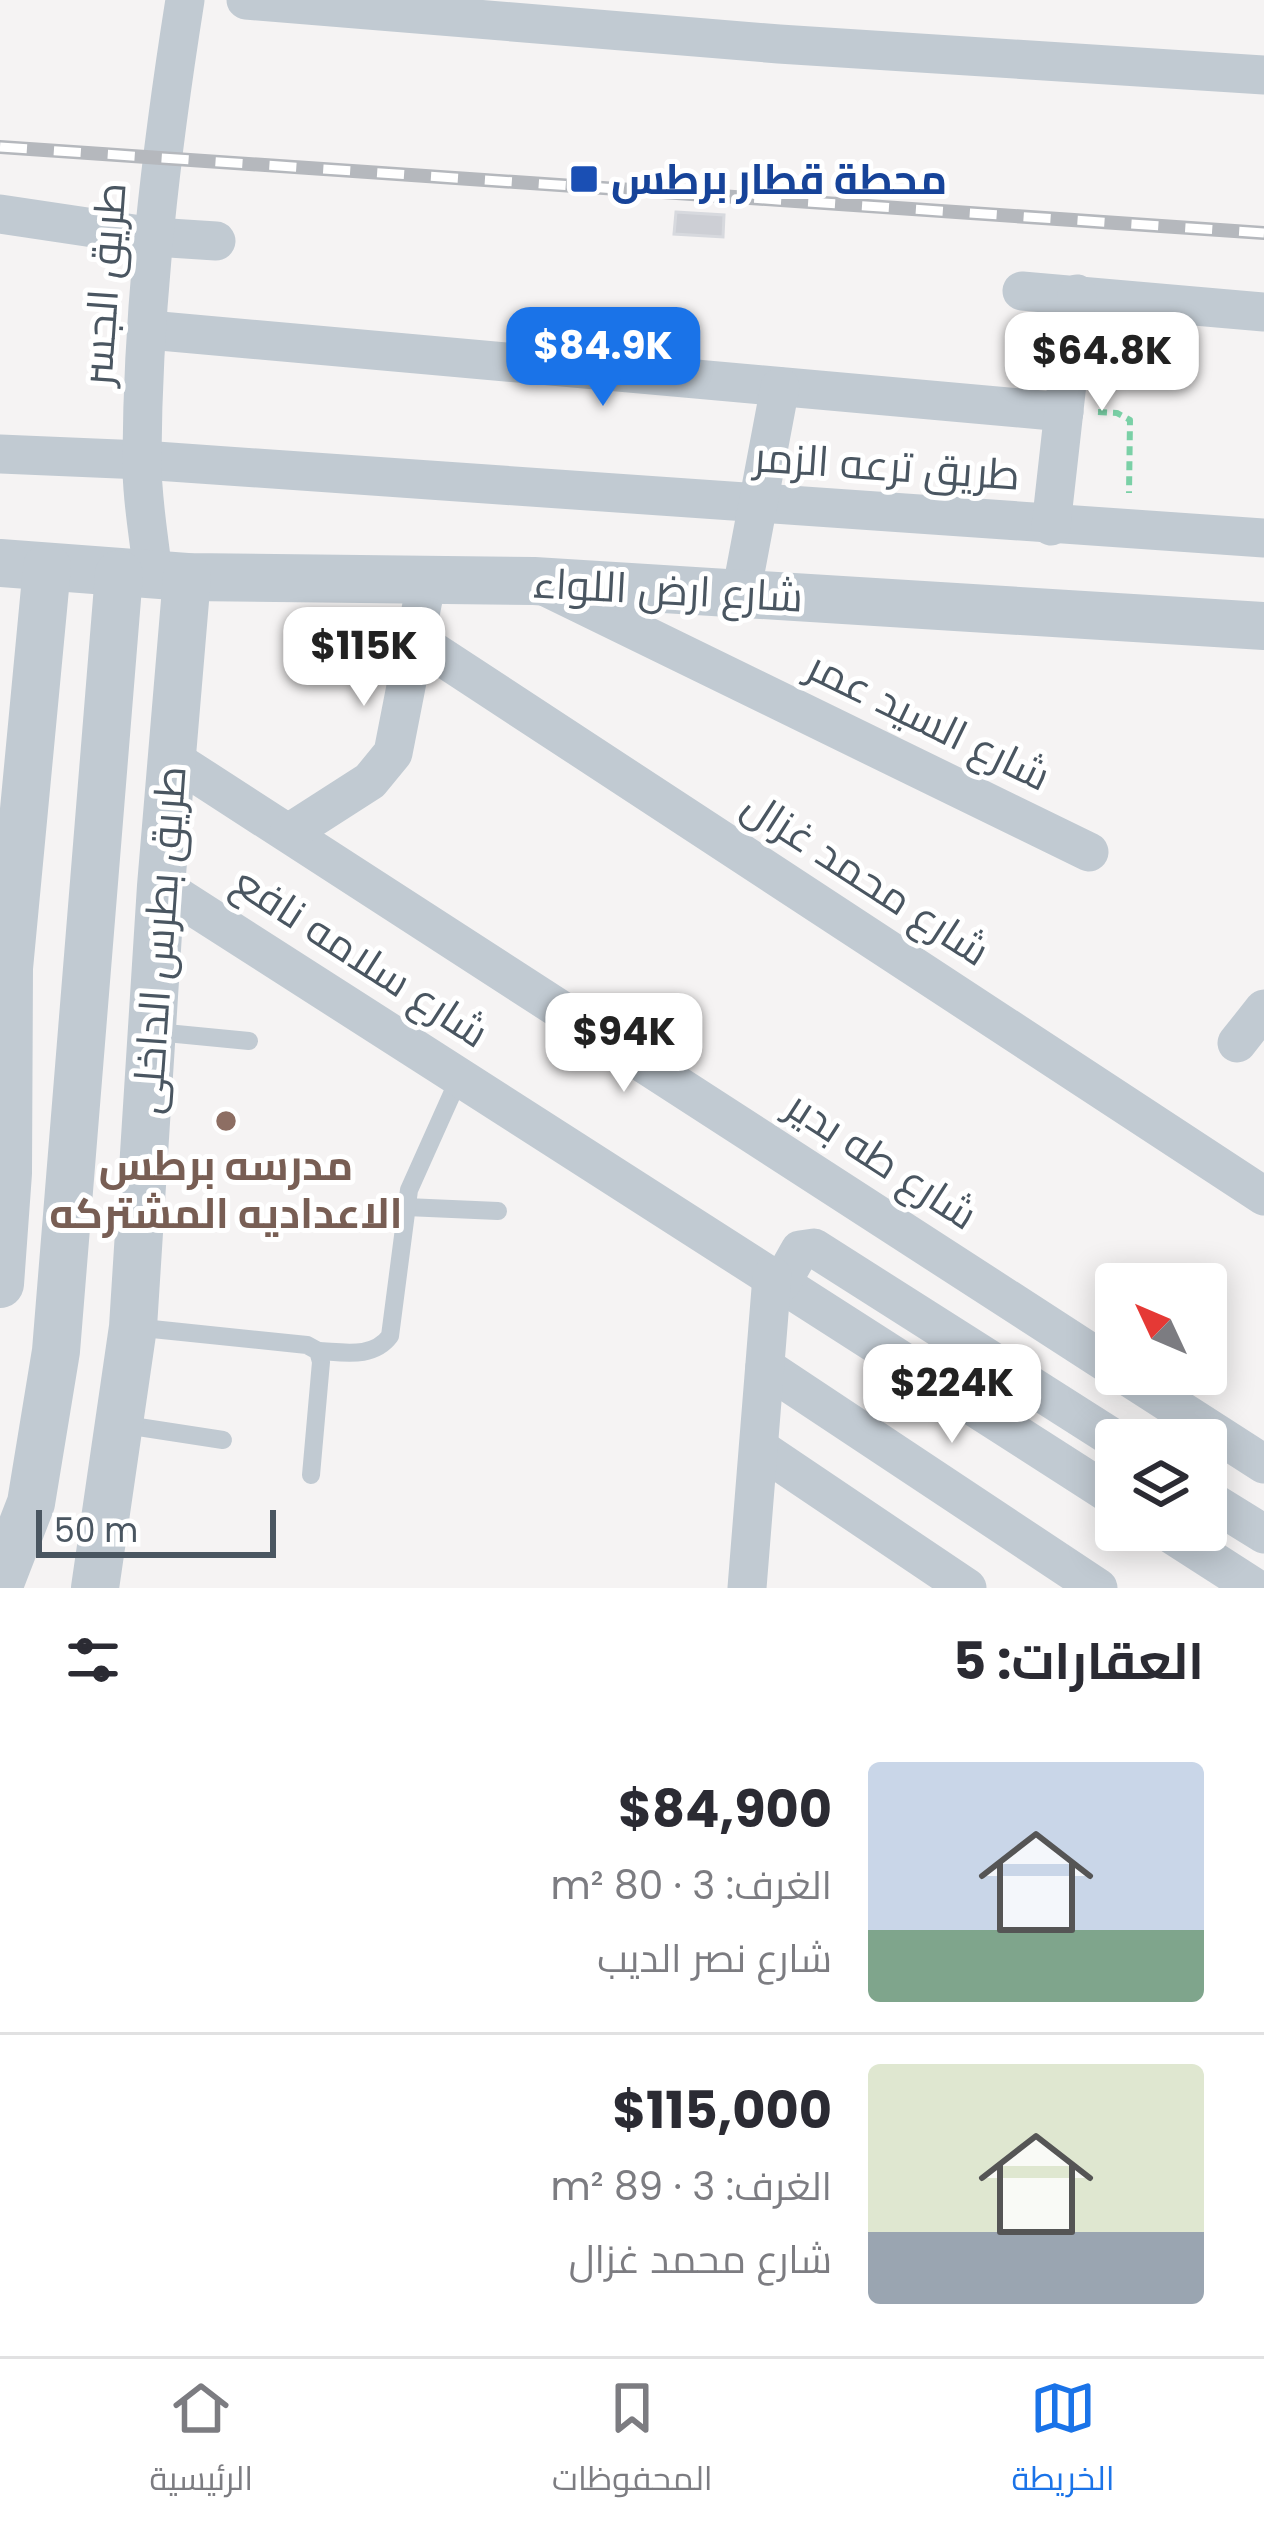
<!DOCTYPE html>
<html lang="ar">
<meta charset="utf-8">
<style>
:root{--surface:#fff;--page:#f2f2f3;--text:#2b2b33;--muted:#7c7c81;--line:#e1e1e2;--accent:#1a73e8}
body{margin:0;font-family:Poppins,Cairo,sans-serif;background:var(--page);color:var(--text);direction:rtl;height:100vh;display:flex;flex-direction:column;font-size:45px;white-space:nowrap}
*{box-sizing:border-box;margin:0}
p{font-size:39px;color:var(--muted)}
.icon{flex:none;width:66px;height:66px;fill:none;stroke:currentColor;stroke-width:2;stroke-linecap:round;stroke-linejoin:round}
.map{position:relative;height:1588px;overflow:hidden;direction:ltr}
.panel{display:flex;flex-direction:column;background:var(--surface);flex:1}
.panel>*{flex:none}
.needle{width:78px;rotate:314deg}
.controls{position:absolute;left:1095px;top:1263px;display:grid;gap:24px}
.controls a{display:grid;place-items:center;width:132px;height:132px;border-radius:12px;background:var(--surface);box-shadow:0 6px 30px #0003;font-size:60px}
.scale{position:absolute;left:36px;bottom:30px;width:240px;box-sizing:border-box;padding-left:12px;border:6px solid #4a5661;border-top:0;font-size:33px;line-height:42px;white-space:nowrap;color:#4a5661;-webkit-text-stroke:9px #fff;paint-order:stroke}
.price{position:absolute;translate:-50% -102px;padding:0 27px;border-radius:24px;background:#fff;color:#222;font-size:39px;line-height:78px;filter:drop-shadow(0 3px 6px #0008)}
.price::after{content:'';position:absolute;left:50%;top:72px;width:36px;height:27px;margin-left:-18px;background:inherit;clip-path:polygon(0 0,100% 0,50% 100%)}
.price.selected{background:var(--accent);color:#fff}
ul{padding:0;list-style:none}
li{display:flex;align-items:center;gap:36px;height:300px;padding:0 60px}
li+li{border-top:3px solid var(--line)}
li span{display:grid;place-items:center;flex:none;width:336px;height:240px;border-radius:12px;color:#555}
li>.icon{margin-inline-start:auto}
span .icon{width:144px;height:144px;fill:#fffc;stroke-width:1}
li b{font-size:51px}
h2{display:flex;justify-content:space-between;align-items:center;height:144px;padding:0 60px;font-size:51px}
.dock{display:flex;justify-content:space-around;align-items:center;height:168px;border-top:3px solid var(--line);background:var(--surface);font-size:33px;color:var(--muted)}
.dock a{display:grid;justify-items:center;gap:6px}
.dock .selected{color:var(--accent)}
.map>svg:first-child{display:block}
</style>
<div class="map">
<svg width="1264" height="1588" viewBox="0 0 1264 1588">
<rect width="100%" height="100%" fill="#f5f3f3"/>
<path fill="#cdcfd5" stroke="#d7d9de" stroke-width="3" d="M 676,212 L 724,215 L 723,237 L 674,234 Z"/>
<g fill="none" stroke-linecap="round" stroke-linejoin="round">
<path stroke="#7ad0a6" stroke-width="6" stroke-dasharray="9 6" stroke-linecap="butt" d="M 1098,412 L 1117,413 L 1130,420 L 1129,493"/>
<g stroke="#c1cad2" stroke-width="18">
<path d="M 156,1032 L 249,1041"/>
<path d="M 406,1207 L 498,1211"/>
<path d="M 133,1327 L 307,1345 L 318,1351 L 321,1362 L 311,1475"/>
<path d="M 318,1351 C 343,1352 373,1359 390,1336 L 409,1190 L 460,1076"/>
<path d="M 119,1424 L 223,1440"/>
</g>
<g stroke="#c1cad2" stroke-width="39">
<path d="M 246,0 L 779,44 L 1264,75"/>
<path d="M 0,214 L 154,237 L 216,241"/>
<path d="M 1022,291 L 1264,312"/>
<path d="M 149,330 L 1064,412"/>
<path d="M 0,454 L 142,460 L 1264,538"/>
<path d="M 1051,526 L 1077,294"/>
<path d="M 153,575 C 149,536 141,495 142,456 C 143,303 161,151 185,0"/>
<path d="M 544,586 L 1089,852"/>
<path d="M 741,594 L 780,387"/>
<path d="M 416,640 L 1264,1196"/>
<path d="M 173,759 L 1116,1369"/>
<path d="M 289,833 L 370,781 L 393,753 L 427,579"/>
<path d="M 161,886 L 1116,1498"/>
<path d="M 1237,1043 L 1264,1009"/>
<path d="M 782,1282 L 800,1250 L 814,1248 L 1116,1440"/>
<path d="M 765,1367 L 1098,1588"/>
<path d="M 1124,1374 L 1264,1464"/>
<path d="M 759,1448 L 967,1588"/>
<path d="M 1206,1498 L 1264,1534"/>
<path d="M 1165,1530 L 1255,1588"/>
<path d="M 747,1588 L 772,1276"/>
</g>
<g stroke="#c1cad2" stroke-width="48">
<path d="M 0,563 L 187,577 L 534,581 L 1264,626"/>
<path d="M 0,1284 L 8,1173 L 9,968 L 47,567"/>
<path d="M 0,1583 L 31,1503 L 56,1351 L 119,574"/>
<path d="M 95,1588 L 133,1327 L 161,886 L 187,577"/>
</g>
<defs>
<path id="rail" d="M 0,147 L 1264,233"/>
</defs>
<use href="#rail" stroke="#b5b8bd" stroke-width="14"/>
<use href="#rail" stroke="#fff" stroke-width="9" stroke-dasharray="27" stroke-linecap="butt"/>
</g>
<rect fill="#1a4fb4" stroke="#fff" stroke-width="4.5" x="569" y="164" width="30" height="30" rx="6"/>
<circle fill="#8d6e63" stroke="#fff" stroke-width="4.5" cx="226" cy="1121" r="12"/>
<g text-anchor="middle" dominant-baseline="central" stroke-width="10" stroke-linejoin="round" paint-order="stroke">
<g font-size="42" font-weight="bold" fill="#164399" stroke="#fff" text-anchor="start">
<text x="611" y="179">محطة قطار برطس</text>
</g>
<g font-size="42" fill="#4a5661" stroke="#fff">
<text transform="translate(104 284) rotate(-86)">طريق الجسر</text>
<text transform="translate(887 466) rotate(4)">طريق ترعه الزمر</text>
<text transform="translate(668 590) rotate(3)">شارع ارض اللواء</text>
<text transform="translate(929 721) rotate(26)">شارع السيد عمر</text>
<text transform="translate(866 878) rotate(33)">شارع محمد غزال</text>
<text transform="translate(159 940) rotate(-86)">طريق بطرس الداخلى</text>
<text transform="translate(361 957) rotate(33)">شارع سلامه نافع</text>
<text transform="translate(882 1160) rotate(33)">شارع طه بدير</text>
</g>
<g font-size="42" font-weight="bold" fill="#785e54" stroke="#fff">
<text x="226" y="1165">مدرسه برطس<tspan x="226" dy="48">الاعداديه المشتركه</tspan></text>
</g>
</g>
</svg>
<div class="controls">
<a><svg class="needle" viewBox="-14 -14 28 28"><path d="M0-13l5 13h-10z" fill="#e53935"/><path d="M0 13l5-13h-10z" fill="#7c7c81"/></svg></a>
<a><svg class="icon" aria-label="layers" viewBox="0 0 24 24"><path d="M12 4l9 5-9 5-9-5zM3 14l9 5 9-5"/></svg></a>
</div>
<div class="scale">50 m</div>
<b class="price selected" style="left:603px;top:409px">$84.9K</b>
<b class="price" style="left:1102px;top:414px">$64.8K</b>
<b class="price" style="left:364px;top:709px">$115K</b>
<b class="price" style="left:624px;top:1095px">$94K</b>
<b class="price" style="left:952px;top:1446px">$224K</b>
</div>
<section class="panel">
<h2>العقارات: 5<svg class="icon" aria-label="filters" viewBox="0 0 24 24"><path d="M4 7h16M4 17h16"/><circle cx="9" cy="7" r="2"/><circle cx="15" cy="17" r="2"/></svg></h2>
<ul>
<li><span style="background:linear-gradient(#c9d6e8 70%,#7fa58c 0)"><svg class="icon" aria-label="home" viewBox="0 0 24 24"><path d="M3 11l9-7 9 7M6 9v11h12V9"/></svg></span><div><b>$84,900</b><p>الغرف: 3 · 80 m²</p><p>شارع نصر الديب</p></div></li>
<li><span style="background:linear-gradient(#dfe7d0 70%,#9aa5b1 0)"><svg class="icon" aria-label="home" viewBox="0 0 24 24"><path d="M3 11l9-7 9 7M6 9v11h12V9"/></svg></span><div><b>$115,000</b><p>الغرف: 3 · 89 m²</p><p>شارع محمد غزال</p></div></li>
</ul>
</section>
<nav class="dock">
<a class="selected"><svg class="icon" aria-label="map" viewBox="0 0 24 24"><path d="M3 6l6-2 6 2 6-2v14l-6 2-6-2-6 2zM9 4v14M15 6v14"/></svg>الخريطة</a>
<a><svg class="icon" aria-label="saved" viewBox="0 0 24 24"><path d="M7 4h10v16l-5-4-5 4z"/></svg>المحفوظات</a>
<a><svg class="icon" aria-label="home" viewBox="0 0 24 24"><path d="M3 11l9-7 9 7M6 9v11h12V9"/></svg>الرئيسية</a>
</nav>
